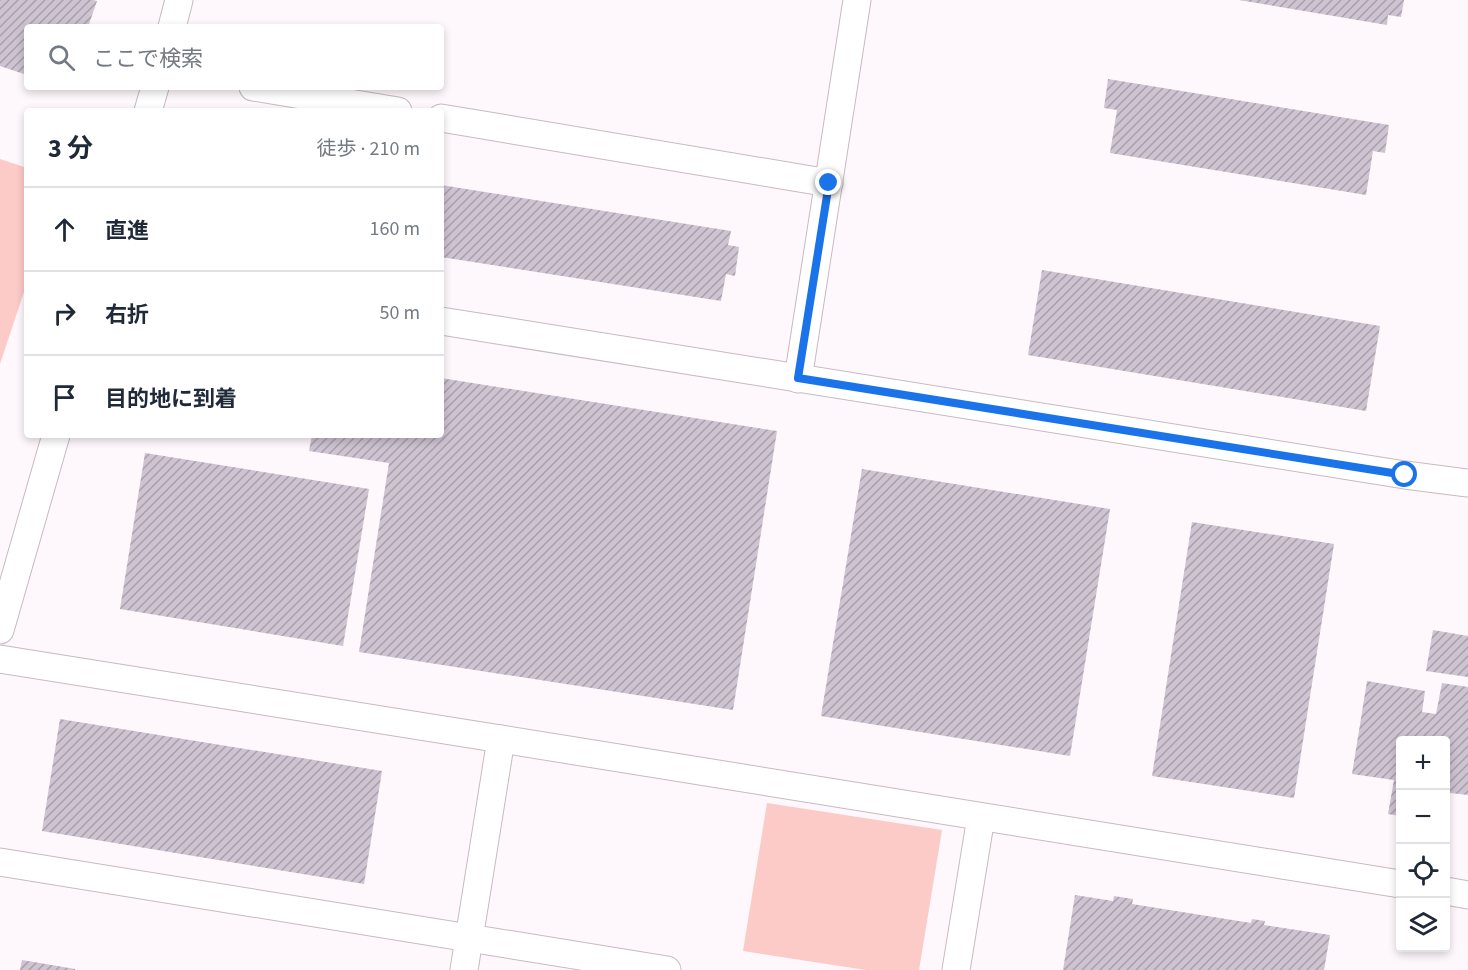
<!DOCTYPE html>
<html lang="ja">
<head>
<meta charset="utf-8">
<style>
  :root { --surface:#fff; --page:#f2f2f3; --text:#1f2937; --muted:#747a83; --line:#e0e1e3 }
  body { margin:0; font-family:"Source Sans 3","Noto Sans JP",sans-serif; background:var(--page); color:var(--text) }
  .controls { position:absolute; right:18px; bottom:18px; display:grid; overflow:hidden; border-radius:6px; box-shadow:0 3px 9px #0003 }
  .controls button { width:54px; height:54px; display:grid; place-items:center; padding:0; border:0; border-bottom:2px solid var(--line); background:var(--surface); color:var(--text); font:30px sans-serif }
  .stop { position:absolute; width:18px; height:18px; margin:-14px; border:4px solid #1a73e8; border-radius:50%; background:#fff }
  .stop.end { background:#1a73e8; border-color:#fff; box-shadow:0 2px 6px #0008 }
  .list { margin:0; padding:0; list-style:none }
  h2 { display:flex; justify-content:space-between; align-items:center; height:78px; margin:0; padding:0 24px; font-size:26px }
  h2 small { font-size:20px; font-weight:400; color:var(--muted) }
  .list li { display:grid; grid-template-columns:39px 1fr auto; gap:18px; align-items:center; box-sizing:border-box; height:84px; padding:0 24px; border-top:2px solid var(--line) }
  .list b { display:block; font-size:22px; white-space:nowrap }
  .list em { font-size:20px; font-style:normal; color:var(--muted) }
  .icon { flex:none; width:33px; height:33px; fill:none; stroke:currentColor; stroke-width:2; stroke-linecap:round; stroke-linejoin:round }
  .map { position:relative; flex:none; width:1468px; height:970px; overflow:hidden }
  .search { position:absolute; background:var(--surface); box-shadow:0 3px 9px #0003; left:24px; top:24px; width:420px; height:66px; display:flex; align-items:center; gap:15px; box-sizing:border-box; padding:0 21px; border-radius:6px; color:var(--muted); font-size:22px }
  .panel { position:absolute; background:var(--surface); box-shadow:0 3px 9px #0003; left:24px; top:108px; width:420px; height:330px; border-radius:6px }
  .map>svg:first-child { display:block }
  .green { fill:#fccac7 }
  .building { fill:url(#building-hatch) }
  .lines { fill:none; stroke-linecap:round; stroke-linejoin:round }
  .minor-casing { stroke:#c8b9c2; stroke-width:29 }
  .minor { stroke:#fff; stroke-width:27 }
  .route { stroke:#1a73e8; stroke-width:8 }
</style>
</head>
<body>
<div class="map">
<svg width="1468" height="970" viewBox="0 0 1468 970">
  <defs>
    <pattern id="building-hatch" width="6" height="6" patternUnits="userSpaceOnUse" patternTransform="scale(1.5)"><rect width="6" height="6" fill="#cec3d1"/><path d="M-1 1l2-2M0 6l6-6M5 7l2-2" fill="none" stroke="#a89fab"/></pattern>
  </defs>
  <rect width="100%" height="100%" fill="#fef7fb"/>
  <g class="green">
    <path d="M0 159 27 168V283L0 364Z"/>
    <path d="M767 803 942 830 919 970H866L743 951Z"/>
  </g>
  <g class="building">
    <path d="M0 0H93L97 1 88 27H27V75L0 66Z"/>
    <path d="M1239 0H1404L1401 17 1388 15 1387 25Z"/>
    <path d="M1108 79 1389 125 1385 153 1373 151 1366 195 1110 153 1117 110 1104 108Z"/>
    <path d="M441 185 731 231 728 245 739 247 735 276 726 274 721 301 441 257Z"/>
    <path d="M1042 270 1380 326 1366 411 1028 355Z"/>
    <path d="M441 378 777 431 733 710 359 652 389 463 309 451 312 435H441Z"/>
    <path d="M145 453 369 489 343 646 120 609Z"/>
    <path d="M862 469 1110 509 1070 756 821 716Z"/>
    <path d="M1192 522 1334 544 1294 798 1152 776Z"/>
    <path d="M1433 630 1468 636V677L1426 671Z"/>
    <path d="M1367 681 1425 691 1422 712 1436 714 1442 683 1468 687V795L1450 793 1446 811V740H1400V816L1388 814 1394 780 1352 774Z"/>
    <path d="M60 719 382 771 364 884 42 831Z"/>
    <path d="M1075 895 1113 901 1114 896 1133 899 1132 904 1251 923 1252 919 1265 921 1264 925 1330 935 1324 970H1063Z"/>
    <path d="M22 960 75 969V970H20Z"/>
  </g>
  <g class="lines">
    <defs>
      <g id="minor">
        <path d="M172 27 179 0"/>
        <path d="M253 87 398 111"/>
        <path d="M148 111 155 87"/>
        <path d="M441 118 829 183"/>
        <path d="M441 321 1405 475 1468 483"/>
        <path d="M798 379 857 0"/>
        <path d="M0 630 56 435"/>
        <path d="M0 659 501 739"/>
        <path d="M0 862 667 970"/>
        <path d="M1446 891 1468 895"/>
        <path d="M464 970 501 739 1400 884"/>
        <path d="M956 970 981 817"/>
      </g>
    </defs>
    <use href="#minor" class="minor-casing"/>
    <use href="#minor" class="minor"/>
  </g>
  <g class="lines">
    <path class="route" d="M829 183 798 378 1405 475"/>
  </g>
</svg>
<div class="controls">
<button>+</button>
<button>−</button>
<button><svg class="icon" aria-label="locate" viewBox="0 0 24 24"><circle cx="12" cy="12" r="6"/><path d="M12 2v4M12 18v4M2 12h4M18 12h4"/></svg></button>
<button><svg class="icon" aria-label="layers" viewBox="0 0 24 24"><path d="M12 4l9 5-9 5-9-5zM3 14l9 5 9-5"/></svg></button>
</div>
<div class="stop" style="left:1405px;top:475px"></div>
<div class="stop end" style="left:829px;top:183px"></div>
<div class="search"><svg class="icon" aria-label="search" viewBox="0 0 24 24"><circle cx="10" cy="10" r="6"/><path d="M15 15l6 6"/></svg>ここで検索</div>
<section class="panel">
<h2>3 分<small>徒歩 · 210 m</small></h2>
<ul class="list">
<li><svg class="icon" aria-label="ahead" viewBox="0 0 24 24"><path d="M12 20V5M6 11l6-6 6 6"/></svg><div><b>直進</b></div><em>160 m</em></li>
<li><svg class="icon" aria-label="right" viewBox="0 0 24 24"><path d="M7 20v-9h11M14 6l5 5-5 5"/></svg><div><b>右折</b></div><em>50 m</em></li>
<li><svg class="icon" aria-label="arrive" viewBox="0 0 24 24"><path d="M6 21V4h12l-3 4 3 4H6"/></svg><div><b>目的地に到着</b></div></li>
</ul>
</section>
</div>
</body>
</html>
